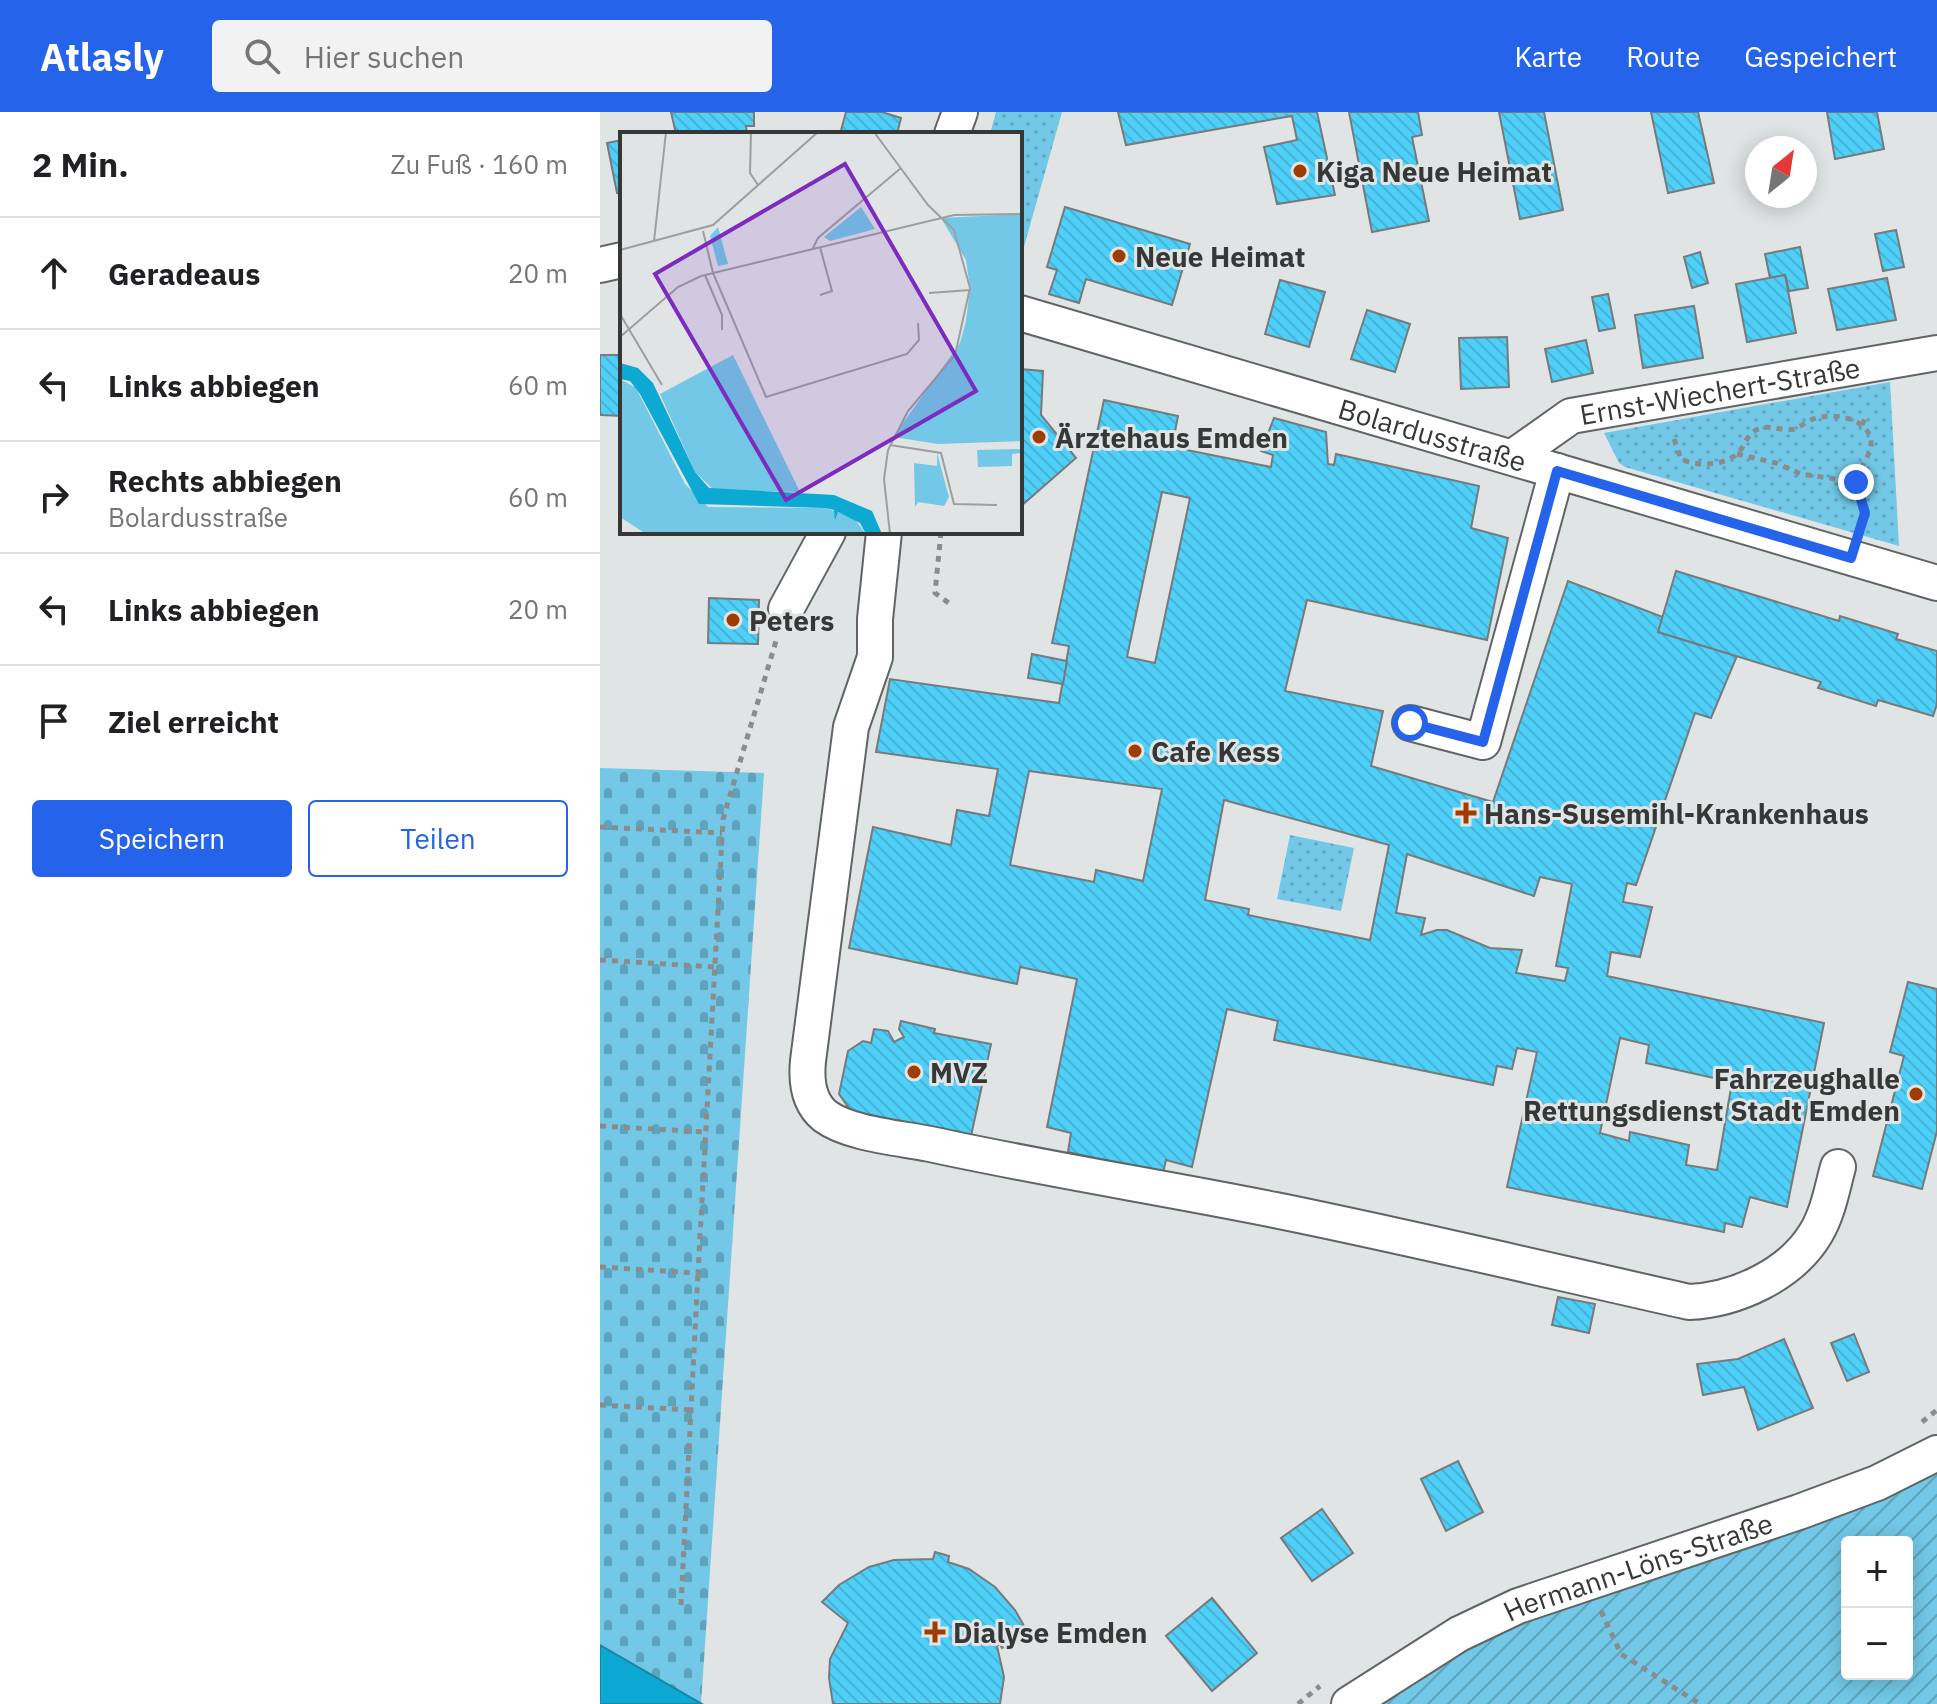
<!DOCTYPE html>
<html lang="de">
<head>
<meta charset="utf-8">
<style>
  :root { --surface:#fff; --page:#f2f2f2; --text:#202124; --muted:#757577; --line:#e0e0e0; --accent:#2563eb }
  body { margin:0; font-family:"IBM Plex Sans",sans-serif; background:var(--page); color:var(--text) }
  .controls { position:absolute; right:24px; bottom:24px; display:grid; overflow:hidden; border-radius:8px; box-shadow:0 4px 20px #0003 }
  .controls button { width:72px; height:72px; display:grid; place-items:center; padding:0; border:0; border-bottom:2px solid var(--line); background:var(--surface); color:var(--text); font:40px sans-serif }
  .compass { position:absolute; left:1145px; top:24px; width:72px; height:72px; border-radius:50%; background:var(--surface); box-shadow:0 4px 20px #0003; rotate:30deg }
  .stop { position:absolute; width:24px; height:24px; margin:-18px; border:6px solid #2563eb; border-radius:50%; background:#fff }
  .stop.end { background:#2563eb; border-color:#fff; box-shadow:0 2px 8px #0008 }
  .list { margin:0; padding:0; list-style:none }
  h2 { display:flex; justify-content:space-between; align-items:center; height:104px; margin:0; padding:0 32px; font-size:34px }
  h2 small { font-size:26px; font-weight:400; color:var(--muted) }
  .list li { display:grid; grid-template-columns:52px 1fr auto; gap:24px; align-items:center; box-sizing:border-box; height:112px; padding:0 32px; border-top:2px solid var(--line) }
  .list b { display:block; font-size:30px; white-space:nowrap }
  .list p { margin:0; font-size:26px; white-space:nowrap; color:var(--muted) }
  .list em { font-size:26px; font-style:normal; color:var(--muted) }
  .actions { display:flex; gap:16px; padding:24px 32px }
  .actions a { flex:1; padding:18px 0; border:2px solid var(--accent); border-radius:8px; text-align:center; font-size:28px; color:var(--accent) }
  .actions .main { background:var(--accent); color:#fff }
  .icon { flex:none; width:44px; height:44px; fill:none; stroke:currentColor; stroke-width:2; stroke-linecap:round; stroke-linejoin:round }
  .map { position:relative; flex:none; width:1337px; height:1592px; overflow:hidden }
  header { display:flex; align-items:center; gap:48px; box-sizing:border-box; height:112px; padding:0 40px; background:var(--accent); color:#fff }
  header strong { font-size:38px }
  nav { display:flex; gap:44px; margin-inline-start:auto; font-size:28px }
  .search { width:560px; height:72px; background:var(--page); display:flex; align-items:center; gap:20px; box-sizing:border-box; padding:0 28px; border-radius:8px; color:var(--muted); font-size:30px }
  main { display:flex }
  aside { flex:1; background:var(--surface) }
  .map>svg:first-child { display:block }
  .cemetery { fill:url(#cemetery-stones) }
  .park { fill:url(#park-dots) }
  .garden { fill:url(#garden-furrows); fill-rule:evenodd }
  .water { fill:#0ca9d2; stroke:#1987a4; stroke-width:2 }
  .building { fill:url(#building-back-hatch); stroke:#777a7b; stroke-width:2; fill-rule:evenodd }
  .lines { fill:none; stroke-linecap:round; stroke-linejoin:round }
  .minor-casing { stroke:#616465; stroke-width:38 }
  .path { stroke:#898c8c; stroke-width:5; stroke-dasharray:6 6; stroke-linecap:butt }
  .minor { stroke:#fff; stroke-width:34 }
  .route { stroke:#2563eb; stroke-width:10 }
  .poi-dot { fill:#9f3c00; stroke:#e0e4e5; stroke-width:3 }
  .labels { text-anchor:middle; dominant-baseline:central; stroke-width:6; stroke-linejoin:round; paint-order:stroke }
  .poi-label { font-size:28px; font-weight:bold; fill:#363838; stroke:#e0e4e5; text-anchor:start }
  .street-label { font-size:28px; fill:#363838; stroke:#e0e4e5 }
  .inset-road { fill:none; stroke:#9c9fa0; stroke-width:2 }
  .view { fill:#7b2cbf; fill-opacity:0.15; stroke:#7b2cbf; stroke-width:4 }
  .inset-edge { fill:none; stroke:#363838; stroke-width:4 }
</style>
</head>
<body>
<header>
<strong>Atlasly</strong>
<div class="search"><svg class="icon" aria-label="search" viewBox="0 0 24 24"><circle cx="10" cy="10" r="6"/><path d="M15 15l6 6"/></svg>Hier suchen</div>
<nav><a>Karte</a><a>Route</a><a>Gespeichert</a></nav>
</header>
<main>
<aside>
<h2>2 Min.<small>Zu Fuß · 160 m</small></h2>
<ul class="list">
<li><svg class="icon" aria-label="ahead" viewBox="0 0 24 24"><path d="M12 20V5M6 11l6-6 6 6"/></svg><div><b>Geradeaus</b></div><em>20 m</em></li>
<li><svg class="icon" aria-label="left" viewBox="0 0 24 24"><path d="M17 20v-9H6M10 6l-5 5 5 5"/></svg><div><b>Links abbiegen</b></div><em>60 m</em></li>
<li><svg class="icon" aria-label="right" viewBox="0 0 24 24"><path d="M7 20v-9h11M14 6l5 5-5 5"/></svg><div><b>Rechts abbiegen</b><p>Bolardusstraße</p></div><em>60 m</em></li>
<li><svg class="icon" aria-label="left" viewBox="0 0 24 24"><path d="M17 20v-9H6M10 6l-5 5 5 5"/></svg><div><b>Links abbiegen</b></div><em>20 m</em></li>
<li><svg class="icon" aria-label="arrive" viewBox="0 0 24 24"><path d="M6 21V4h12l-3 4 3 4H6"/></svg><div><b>Ziel erreicht</b></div></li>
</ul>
<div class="actions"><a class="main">Speichern</a><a>Teilen</a></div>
</aside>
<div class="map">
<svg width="1337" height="1592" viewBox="0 0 1337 1592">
  <defs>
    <pattern id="cemetery-stones" width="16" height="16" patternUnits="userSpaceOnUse" patternTransform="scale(2)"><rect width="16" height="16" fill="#72c8e6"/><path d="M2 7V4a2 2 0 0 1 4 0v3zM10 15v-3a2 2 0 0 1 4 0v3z" fill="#5ea3bb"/></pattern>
    <pattern id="park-dots" width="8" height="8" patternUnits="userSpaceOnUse" patternTransform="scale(2)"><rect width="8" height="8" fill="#72c8e6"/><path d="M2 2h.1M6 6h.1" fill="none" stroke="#5ea3bb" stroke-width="1.8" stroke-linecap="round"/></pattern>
    <pattern id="garden-furrows" width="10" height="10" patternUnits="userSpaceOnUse" patternTransform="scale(2)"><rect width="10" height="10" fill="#72c8e6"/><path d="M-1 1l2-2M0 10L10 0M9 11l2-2" fill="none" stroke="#5ea3bb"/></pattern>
    <pattern id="building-back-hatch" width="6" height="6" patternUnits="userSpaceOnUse" patternTransform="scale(2)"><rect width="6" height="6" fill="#4ed0f9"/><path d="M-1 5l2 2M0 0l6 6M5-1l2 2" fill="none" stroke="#45b3d6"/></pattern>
  </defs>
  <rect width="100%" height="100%" fill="#e0e4e5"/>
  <path class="cemetery" d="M0 656 164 661 101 1592 0 1533Z"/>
  <g class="park">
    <path d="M396 0H462L420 149V22H390Z"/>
    <path d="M1290 270 1299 434 1025 355 1019 351 1004 321Z"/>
    <path d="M690 723 754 736 741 799 677 787Z"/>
  </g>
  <path class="garden" d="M1337 1341V1592H769L821 1544ZM1247 1430H1307V1562H1247Z"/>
  <path class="water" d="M0 1533 102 1592H0Z"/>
  <g class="building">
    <path d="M71 0H154V14H146L147 22H76Z"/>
    <path d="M246 0H282L301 6 297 22H240Z"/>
    <path d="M518 0H717L735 83 677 92 664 35 697 28 692 4 526 33Z"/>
    <path d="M749 0H818L822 23 812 25 829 109 772 120Z"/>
    <path d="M899 0H944L963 98 920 107Z"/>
    <path d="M1051 0H1098L1114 71 1068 81Z"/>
    <path d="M1227 0H1277L1284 37 1235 47Z"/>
    <path d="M22 28V81H17L7 31Z"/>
    <path d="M465 95 590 132 572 193 486 167 479 191 449 182 457 158 447 155Z"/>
    <path d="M1296 118 1304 155 1283 159 1275 122Z"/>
    <path d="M1200 135 1208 176 1189 179 1185 163 1170 166 1165 142Z"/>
    <path d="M1100 140 1108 171 1092 176 1084 145Z"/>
    <path d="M1185 163 1196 221 1147 230 1136 172Z"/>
    <path d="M1287 166 1296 208 1237 218 1228 177Z"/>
    <path d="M680 168 725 180 709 235 665 222Z"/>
    <path d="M1008 182 1015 216 999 219 992 185Z"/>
    <path d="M1094 194 1103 246 1043 256 1035 203Z"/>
    <path d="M767 198 810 212 795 260 751 247Z"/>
    <path d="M907 225 909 275 861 277 859 226Z"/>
    <path d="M986 228 993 261 952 270 945 237Z"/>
    <path d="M0 243H22V304L0 303Z"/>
    <path d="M420 257 443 259 441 303 476 346 420 395Z"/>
    <path d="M504 288 578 304 572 335 671 355 673 343 661 339 674 306 726 320 728 352 734 353 736 342 879 374 871 416 908 426 887 528 707 488 685 579 783 599 771 654 893 690 968 469 1063 505 1058 520 1137 544 1111 606 1095 601 1036 773 1027 771 1023 790 1052 795 1040 845 1011 840 1007 864 1224 911 1187 1095 1150 1085 1142 1115 1125 1111 1124 1120 907 1075 937 940 917 936 912 957 897 954 893 973 674 928 678 909 627 897 592 1055 566 1048 563 1061 468 1040 471 1021 447 1015 477 867 420 855 417 872 249 836 273 715 351 733 357 698 389 704 398 657 276 640 290 567 459 591 469 534 452 531ZM562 380 590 386 555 551 527 545ZM429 659 562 677 543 769 496 758 494 770 410 753ZM624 688 789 733 770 828 648 803 649 797 605 788ZM807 742 934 784 940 765 972 772 956 854 968 856 965 869 916 861 922 838 890 836 847 818H837L821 823 825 806 796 801ZM1020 926 1049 933 1046 951 1132 970 1117 1058 1086 1053 1089 1033 1030 1020 1029 1029 1000 1021Z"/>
    <path d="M1076 459 1239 509 1240 504 1298 522 1296 527 1337 539V592L1333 604 1278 588 1276 594 1218 576 1221 570 1058 520Z"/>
    <path d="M109 486 159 488 158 532 108 531Z"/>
    <path d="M432 542 467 549 463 572 428 566Z"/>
    <path d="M1308 870 1337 877V1019L1322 1077 1273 1064 1304 944 1290 940Z"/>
    <path d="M301 909 335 917 334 921 391 932 371 1024 251 999 239 982 248 939 263 929 271 931 274 917 288 919 294 930 304 925 299 917Z"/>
    <path d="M958 1185 995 1192 989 1221 952 1213Z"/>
    <path d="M1254 1222 1269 1260 1247 1269 1231 1231Z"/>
    <path d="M1184 1227 1213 1296 1158 1318 1144 1275 1103 1283 1097 1252 1138 1247Z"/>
    <path d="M858 1349 883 1400 846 1419 821 1367Z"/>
    <path d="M722 1397 753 1441 712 1469 681 1426Z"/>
    <path d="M335 1440 349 1444 348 1450 369 1457 395 1475 415 1498 423 1512 429 1526 402 1536 400 1532 397 1534 404 1565 400 1592H233L229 1566 230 1547 248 1511 222 1490 239 1473 269 1455 294 1448 333 1447Z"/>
    <path d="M612 1486 657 1541 612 1579 566 1524Z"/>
  </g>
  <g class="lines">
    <defs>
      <g id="minor">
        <path d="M352 22 360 0"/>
        <path d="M0 153 22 148"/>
        <path id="s1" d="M420 201 1337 471"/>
        <path id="s2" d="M913 345 971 304 1337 241"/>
        <path d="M284 420 275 507V545L251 615 208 949C206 969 208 990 225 1004 249 1022 301 1026 330 1032 445 1057 560 1075 675 1098 813 1126 951 1159 1089 1190 1136 1188 1191 1163 1216 1121 1228 1101 1232 1077 1238 1055"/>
        <path d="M186 497 228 420"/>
        <path d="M810 611 883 630 957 359"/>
        <path id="s3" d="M749 1592 859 1522 918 1494 1199 1400 1277 1371 1337 1341"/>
      </g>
    </defs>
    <use href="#minor" class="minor-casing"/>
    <g class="path">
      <path d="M1262 313 1267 302"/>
      <path d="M1074 327 1081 347C1097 355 1126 354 1139 340 1146 331 1147 322 1158 317 1170 312 1183 320 1194 317 1202 314 1208 308 1216 306 1235 301 1269 306 1271 330 1272 345 1257 356 1256 370 1255 387 1269 391 1261 417"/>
      <path d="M1137 342 1176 351 1201 362 1256 370"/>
      <path d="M341 420 335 481 350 492"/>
      <path d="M0 715 122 721"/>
      <path d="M0 848 115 855"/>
      <path d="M0 1014 106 1020"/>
      <path d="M0 1155 98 1161 123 707 176 529"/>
      <path d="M0 1293 91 1298"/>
      <path d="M1322 1310 1337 1298"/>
      <path d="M81 1493 98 1161"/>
      <path d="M1001 1499 1021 1542 1100 1592"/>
      <path d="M698 1592 720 1574"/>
    </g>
    <use href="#minor" class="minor"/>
  </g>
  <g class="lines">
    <path class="route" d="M810 611 883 630 957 359 1251 446 1265 401 1256 370"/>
  </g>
  <g class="poi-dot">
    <circle cx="700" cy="59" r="8"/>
    <circle cx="519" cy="144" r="8"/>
    <circle cx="439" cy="325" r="8"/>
    <circle cx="133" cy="508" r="8"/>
    <circle cx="535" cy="639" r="8"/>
    <path d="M862 689h8v8h8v8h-8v8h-8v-8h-8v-8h8z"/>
    <circle cx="314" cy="960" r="8"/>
    <circle cx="1316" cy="982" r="8"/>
    <path d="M331 1508h8v8h8v8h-8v8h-8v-8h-8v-8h8z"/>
  </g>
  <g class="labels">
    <g class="poi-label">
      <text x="716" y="59">Kiga Neue Heimat</text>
      <text x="535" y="144">Neue Heimat</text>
      <text x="455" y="325">Ärztehaus Emden</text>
      <text x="149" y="508">Peters</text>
      <text x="551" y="639">Cafe Kess</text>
      <text x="884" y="701">Hans-Susemihl-Krankenhaus</text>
      <text x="330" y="960">MVZ</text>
      <text x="1300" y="966" text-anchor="end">Fahrzeughalle<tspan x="1300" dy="32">Rettungsdienst Stadt Emden</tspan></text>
      <text x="353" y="1520">Dialyse Emden</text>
    </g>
    <g class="street-label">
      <text stroke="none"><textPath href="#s2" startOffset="222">Ernst-Wiechert-Straße</textPath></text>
      <text stroke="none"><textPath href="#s1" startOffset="430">Bolardusstraße</textPath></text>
      <text stroke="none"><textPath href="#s3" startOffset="322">Hermann-Löns-Straße</textPath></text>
    </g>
  </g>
  <g transform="translate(20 20)">
    <rect width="402" height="402" fill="#e0e4e5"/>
    <path d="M317 321 329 365 324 374 298 370 295 375 294 331 317 334Z" fill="#72c8e6"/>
    <path d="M113 223 180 360 94 358 75 340 40 262Z" fill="#72c8e6"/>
    <path d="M241 75 255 97 210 109 204 105ZM98 95 108 132 98 134 90 104ZM0 247 16 256 65 352 88 375 205 376 234 386 246 402H26L0 385Z" fill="#72c8e6"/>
    <path d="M402 82V309L318 312 273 305 340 211 346 189 350 156 346 128 321 86Z" fill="#72c8e6"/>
    <path d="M402 317V341L401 321 392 322V334L358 335 357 318Z" fill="#72c8e6"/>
    <path d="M0 231 18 236 33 251 75 340 89 356 214 363 252 379 262 402H246L240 391 218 380 215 388 214 378 205 376 79 372 20 262 10 249 0 247Z" fill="#0ca9d2"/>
    <path class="inset-road" d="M131 0 130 41 138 53M254 0 308 73 334 98 350 156 335 223 288 279 268 318 264 347 270 402M83 99 93 141 146 265 287 222 299 208 298 191M34 109 46 0M193 116 198 106 281 36M0 118 93 93 198 0M85 143 102 183V198M309 161 350 158M200 163 212 159 200 115M0 182 42 253M0 205 58 155 81 144 334 83 402 82M270 313 321 321 334 372 377 373"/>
    <path class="view" d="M225 32 356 259 166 368 35 142Z"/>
    <rect width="402" height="402" class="inset-edge"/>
  </g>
</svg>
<div class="controls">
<button>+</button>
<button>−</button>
</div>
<svg class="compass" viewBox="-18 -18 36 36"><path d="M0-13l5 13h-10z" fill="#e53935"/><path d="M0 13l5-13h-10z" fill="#757577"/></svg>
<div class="stop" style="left:810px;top:611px"></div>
<div class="stop end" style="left:1256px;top:370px"></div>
</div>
</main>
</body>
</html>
